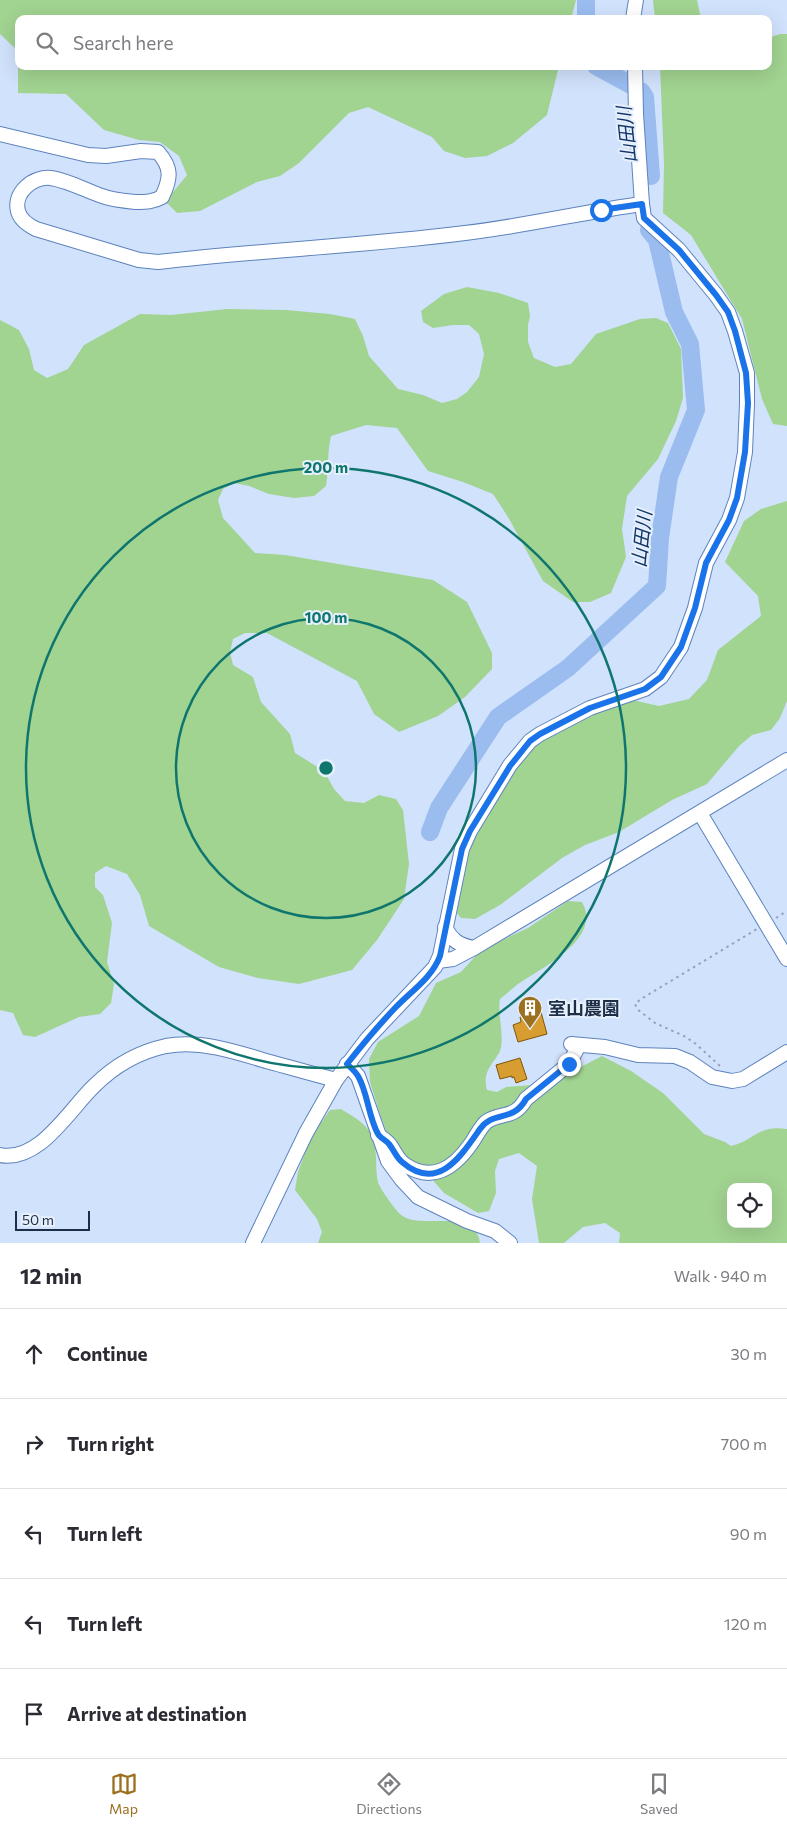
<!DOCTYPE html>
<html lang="en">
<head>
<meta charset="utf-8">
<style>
  :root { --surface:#fff; --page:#f2f2f3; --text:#2b2b33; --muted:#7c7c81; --line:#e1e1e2; --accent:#9b701f }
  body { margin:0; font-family:Commissioner,"Noto Sans JP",sans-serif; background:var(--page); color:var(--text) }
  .controls { position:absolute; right:15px; bottom:15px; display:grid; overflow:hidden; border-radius:10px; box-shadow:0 5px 20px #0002 }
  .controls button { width:45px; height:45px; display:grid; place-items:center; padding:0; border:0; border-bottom:1px solid var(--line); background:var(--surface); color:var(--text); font:25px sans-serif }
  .scale { position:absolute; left:15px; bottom:12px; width:75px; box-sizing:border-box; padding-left:5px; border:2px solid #1e2e46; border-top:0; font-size:14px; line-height:18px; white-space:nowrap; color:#1e2e46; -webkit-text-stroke:4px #e6effc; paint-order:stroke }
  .stop { position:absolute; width:15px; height:15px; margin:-11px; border:4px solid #1a73e8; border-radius:50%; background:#fff }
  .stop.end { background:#1a73e8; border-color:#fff; box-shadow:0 1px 5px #0008 }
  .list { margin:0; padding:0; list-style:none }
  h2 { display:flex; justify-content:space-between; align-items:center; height:65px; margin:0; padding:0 20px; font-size:21px }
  h2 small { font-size:16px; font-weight:400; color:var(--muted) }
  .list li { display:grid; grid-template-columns:32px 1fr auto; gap:15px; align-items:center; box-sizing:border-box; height:90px; padding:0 20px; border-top:1px solid var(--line) }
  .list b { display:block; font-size:19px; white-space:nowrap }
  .list em { font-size:16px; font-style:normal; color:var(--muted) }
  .icon { flex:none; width:28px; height:28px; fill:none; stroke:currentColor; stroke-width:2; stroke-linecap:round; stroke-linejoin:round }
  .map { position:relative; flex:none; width:787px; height:1243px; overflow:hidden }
  .search { position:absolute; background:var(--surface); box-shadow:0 5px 20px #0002; left:15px; right:15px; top:15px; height:55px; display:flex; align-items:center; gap:12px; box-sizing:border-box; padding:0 18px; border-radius:10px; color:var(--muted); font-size:19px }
  .sheet { height:515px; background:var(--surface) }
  nav { display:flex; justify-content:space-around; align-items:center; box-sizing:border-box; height:70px; border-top:1px solid var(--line); background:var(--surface); font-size:14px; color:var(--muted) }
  nav a { display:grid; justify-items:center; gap:2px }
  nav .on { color:var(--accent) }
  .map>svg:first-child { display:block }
  .green { fill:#a1d391; fill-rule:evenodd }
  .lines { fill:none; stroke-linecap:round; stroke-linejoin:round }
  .river { stroke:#9abcef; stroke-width:18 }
  .building { fill:#d79d30; stroke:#7d5706 }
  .minor-casing { stroke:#5d83bd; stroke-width:16 }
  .path { stroke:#93a3bd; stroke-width:2; stroke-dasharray:2.5 4; stroke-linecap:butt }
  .minor { stroke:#fff; stroke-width:14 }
  .route { stroke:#1a73e8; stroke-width:6 }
  .ring { fill:none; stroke:#0f766e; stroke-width:2.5 }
  .labels { text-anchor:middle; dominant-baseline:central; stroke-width:4; stroke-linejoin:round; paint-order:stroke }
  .poi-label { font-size:18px; font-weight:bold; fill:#1e2e46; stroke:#e6effc; text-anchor:start }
  .water-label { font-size:19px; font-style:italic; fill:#12366a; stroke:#e6effc }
  .centre { fill:#0f766e; stroke:#e6effc; stroke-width:2.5 }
  .ring-label { font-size:15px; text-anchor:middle; font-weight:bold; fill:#0f766e; stroke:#e6effc; stroke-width:4; stroke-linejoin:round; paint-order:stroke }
</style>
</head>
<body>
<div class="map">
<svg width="787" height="1243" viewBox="0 0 787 1243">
  <rect width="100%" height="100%" fill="#d1e2fc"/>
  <g class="green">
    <path d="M0 0H576L571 19H19V66H559L547 115 513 143 487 156 465 158 444 151 432 137 368 107 349 113 299 163 280 176 257 182 200 211 177 213 167 203 169 197 187 175 179 156 160 142 139 140 104 130 66 94 18 93V51L0 34Z"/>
    <path d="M653 0H697L701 19H655Z"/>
    <path d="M780 34H787V426L773 424 762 399 742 319 691 235 663 213 664 164 660 66H768V38Z"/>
    <path d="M467 287 499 293 528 303 530 316 528 325V342L534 358 555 367 571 364 596 334 640 319 656 318 668 323 681 349 683 398 676 421 658 459 627 496 622 529 626 557 611 593 590 602H573L543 581 508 517 493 494 463 482 428 471 397 428 366 425 331 436C327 453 329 469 326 486L314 496 294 498 269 494 249 486 234 483 223 489 218 500 223 518 255 553 285 555 433 580 467 602 492 653V669L465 697 438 716 399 732 374 714 357 681 267 633H245L233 639 230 652 233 665 253 677 261 702 290 734 295 753 324 771 334 789 345 801 364 803 379 795 396 799 403 810 409 864 404 899 377 940 352 970 299 984 258 978 219 967 149 926 140 895 127 874 106 866 95 873V887L103 895 112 923 107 962 114 984 111 1003 100 1014 79 1017 35 1037 23 1035 13 1013 0 1010V320L19 330 29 349 34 370 47 378 68 369 84 345 140 314 171 315 227 309 286 310 330 314 355 319 363 336 369 356 398 389 423 395 442 403 457 399 467 392 479 377 484 354 479 334 469 325H453L433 328 423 322 421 311 444 294Z"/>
    <path d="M787 501V701L780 718 771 730 752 735 739 746 707 784 672 800 619 832 585 845 562 858 500 905 475 919 461 918 456 912 466 849 537 734 632 700 659 706 689 699 707 680 718 650 761 616 758 596 725 562 744 521 761 509Z"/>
    <path d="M568 901 582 902C603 939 541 968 518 984 512 989 506 994 500 999 497 1013 505 1038 500 1051 499 1054 497 1055 496 1058 488 1068 483 1077 487 1090L497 1092 506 1087 548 1084 602 1056 631 1071 663 1093 704 1134 725 1142 731 1146C755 1140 757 1125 787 1129V1243H619L620 1233 605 1223 583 1227 564 1243H539L532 1199 537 1166 519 1153 499 1159 495 1171 496 1193 489 1211 478 1213 444 1193 423 1169 410 1163 397 1150 387 1133 380 1114 370 1082 369 1059 378 1042 419 1016 436 983 461 972 481 950 528 928ZM731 1187H768V1224H731Z"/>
    <path d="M341 1109C349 1114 360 1120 366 1127 380 1142 374 1164 378 1182 380 1189 395 1209 400 1214 418 1232 475 1205 480 1243H318L322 1232 317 1219 295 1190 298 1172 311 1137 330 1110Z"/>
  </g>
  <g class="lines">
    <g class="river">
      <path d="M586 19V0"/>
      <path d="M596 66 631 85"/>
      <path d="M641 91 645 97 651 176"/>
      <path d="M430 832 439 808 498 717 568 668 657 586 660 538 669 477 696 410 690 344 674 312 657 240 649 230"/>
    </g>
  </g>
  <g class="building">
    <path d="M541 1012 547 1034 518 1042 513 1025 521 1022 520 1017Z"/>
    <path d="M520 1058 527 1079 516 1083 514 1077 512 1078V1076L500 1079 496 1065Z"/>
  </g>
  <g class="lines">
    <defs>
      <g id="minor">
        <path d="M633 19 636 0"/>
        <path d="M0 134 88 155 106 156 141 151 158 152C172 168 171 178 162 197 153 202 146 202 136 202 125 201 113 200 102 196 85 190 69 181 51 178 34 176 13 192 18 211 20 220 28 225 36 229L139 260 158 262C261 250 363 246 465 233 525 226 583 212 642 204"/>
        <path d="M700 813 787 959"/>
        <path d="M445 927C452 941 459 945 474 948"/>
        <path d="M438 961 453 959 474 948 787 760"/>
        <path d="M571 1044 605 1047 638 1055 675 1056 690 1062 712 1077 732 1081 743 1079 787 1052"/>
        <path d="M347 1064 358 1076 388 1161 402 1180 418 1197 467 1221 495 1231 510 1243"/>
        <path d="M378 1135C382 1138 387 1141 390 1145 395 1152 397 1159 404 1164 431 1183 453 1169 470 1145 476 1137 479 1129 486 1122 500 1111 513 1121 526 1099L569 1064 579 1045"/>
        <path d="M0 1155C39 1163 69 1110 94 1086 113 1067 138 1052 166 1046 200 1040 234 1051 266 1061 289 1067 312 1074 336 1080"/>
        <path d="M253 1243 306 1133 336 1080 367 1039 435 967 440 956 462 849 470 831 510 765 530 741 540 734 590 708 645 689 661 677 681 647 695 608 706 563 729 520 737 498 745 452 747 403V373L735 331 728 312 716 295 679 250 644 218 642 204 636 114 635 66"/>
      </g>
    </defs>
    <use href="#minor" class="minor-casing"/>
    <g class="path">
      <path d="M776 918 787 911"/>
      <path d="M720 1066 696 1044 684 1036 655 1023 637 1009 635 1004 641 999 757 929"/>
    </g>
    <use href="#minor" class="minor"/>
  </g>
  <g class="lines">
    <path class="route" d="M569 1064 526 1099C513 1123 493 1110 480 1129 461 1156 438 1193 402 1162 396 1157 394 1150 389 1144 386 1140 380 1138 378 1134 368 1116 368 1093 358 1076 355 1071 351 1068 347 1064 362 1045 378 1026 395 1008 410 992 432 978 440 956L462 849 470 831 510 766 530 741 540 734 590 708 645 689 661 677 681 647 695 608 706 563 729 520 737 498 745 452 748 403 746 373 735 331 728 312 716 295 679 250 644 218 642 204 601 210"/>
  </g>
  <g class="ring">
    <circle cx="326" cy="768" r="150"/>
    <circle cx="326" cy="768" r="300"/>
  </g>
  <defs>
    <symbol id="building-pin" viewBox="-11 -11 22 30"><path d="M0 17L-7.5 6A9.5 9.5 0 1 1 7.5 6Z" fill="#9b701f" stroke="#e6effc"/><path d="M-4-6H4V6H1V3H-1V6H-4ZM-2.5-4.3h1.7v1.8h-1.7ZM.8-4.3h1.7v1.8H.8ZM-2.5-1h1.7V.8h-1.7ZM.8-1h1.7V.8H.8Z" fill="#fff"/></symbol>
  </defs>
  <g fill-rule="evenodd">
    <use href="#building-pin" x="516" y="994" width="28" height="38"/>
  </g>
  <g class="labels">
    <g class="poi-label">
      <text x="548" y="1008">室山農園</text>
    </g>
    <g class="water-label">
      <text transform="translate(626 135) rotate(-96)">山田川</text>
      <text transform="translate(641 539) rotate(-84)">山田川</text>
    </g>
  </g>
  <circle cx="326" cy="768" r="8" class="centre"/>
  <g class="ring-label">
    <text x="326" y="473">200 m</text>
    <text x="326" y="623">100 m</text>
  </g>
</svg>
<div class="controls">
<button><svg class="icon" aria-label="locate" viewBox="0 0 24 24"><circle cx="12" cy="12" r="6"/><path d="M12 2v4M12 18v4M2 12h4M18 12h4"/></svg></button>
</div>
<div class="scale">50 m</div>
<div class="stop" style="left:601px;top:210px"></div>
<div class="stop end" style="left:569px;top:1064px"></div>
<div class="search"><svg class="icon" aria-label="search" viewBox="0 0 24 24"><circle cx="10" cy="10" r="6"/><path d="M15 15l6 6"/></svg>Search here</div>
</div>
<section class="sheet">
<h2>12 min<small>Walk · 940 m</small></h2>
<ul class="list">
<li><svg class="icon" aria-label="ahead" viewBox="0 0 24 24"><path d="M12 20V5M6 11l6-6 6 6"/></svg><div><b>Continue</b></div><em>30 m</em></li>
<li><svg class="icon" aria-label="right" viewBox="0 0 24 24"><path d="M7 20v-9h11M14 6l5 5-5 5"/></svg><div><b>Turn right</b></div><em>700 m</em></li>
<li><svg class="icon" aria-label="left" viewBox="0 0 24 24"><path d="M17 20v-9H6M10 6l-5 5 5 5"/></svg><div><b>Turn left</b></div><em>90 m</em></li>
<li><svg class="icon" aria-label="left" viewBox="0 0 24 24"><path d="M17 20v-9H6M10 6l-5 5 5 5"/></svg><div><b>Turn left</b></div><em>120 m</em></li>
<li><svg class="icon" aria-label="arrive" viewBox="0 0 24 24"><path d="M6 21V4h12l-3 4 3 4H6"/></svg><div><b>Arrive at destination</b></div></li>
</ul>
</section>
<nav>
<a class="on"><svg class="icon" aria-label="map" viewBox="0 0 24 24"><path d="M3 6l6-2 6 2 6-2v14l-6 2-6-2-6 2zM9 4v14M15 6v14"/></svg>Map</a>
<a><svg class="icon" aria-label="directions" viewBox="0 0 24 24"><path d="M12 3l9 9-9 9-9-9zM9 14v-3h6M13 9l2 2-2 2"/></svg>Directions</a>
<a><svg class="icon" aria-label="saved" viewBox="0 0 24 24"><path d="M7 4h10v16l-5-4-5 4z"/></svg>Saved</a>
</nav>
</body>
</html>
